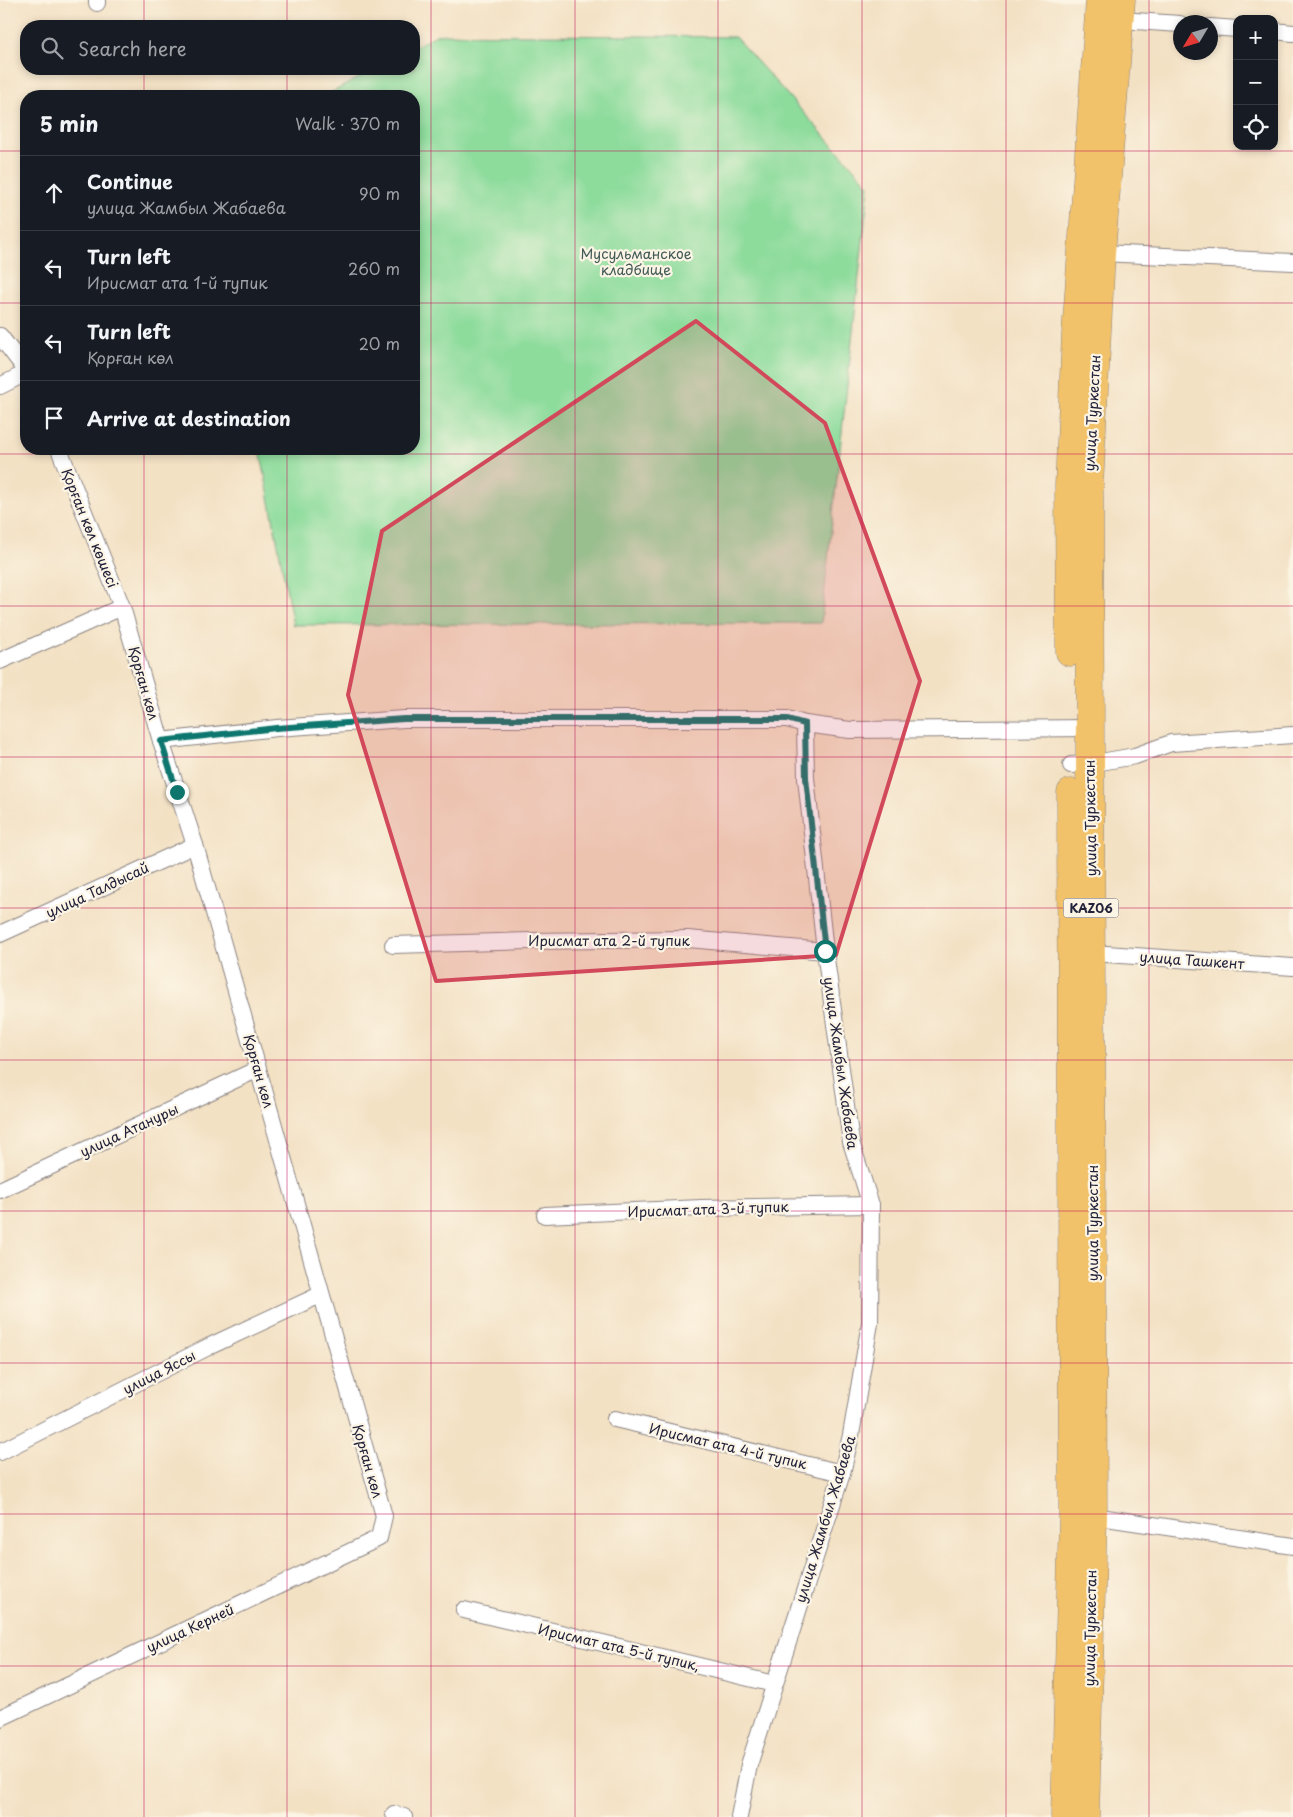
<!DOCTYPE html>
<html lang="en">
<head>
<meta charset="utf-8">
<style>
  :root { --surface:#171b24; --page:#20242c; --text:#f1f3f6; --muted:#9ea1a6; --line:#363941 }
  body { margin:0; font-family:"Playpen Sans",sans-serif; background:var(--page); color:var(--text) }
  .controls { position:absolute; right:15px; top:15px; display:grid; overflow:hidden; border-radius:10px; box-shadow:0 2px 8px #0003 }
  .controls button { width:45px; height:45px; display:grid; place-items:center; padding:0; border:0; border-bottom:1px solid var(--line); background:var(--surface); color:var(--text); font:25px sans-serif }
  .compass { position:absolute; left:1173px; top:15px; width:45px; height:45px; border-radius:50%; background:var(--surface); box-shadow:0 2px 8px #0003; rotate:232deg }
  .stop { position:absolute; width:15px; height:15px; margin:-11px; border:4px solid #0f766e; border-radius:50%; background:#fff }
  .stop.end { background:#0f766e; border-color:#fff; box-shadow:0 1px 5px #0008 }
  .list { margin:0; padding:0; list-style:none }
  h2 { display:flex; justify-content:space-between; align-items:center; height:65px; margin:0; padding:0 20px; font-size:21px }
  h2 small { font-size:16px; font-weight:400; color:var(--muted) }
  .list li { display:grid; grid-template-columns:32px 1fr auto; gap:15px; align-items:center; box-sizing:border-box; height:75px; padding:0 20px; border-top:1px solid var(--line) }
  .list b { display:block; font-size:19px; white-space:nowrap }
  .list p { margin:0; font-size:16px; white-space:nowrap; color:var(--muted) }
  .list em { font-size:16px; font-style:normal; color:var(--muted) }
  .icon { flex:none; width:28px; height:28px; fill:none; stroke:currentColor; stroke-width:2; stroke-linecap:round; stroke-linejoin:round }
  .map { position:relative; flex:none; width:1293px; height:1817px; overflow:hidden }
  .search { position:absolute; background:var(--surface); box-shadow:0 2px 8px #0003; left:20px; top:20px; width:400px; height:55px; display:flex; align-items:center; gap:12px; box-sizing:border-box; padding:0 18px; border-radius:20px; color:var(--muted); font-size:19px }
  .panel { position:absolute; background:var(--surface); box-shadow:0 2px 8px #0003; left:20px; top:90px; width:400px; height:365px; border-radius:20px }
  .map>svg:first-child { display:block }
  .green { fill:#8ddc9c; stroke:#587f6c }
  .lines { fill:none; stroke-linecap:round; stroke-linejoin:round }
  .street-casing { stroke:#8a8280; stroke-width:18 }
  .highway-casing { stroke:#8a8280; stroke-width:29 }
  .street { stroke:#fff; stroke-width:16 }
  .highway { stroke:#f2c26a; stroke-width:28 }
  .route { stroke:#0f766e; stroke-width:6 }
  .marked { fill:#d1495b; fill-opacity:0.2; stroke:#d1495b; stroke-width:4; stroke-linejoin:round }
  .grid { fill:none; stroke:#c2185b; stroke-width:1; stroke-opacity:0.55 }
  .labels { text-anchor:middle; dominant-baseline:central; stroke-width:4.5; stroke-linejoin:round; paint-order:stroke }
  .shield { fill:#fcf5e5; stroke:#63616e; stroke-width:1 }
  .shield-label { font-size:12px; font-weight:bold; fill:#22223b }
  .park-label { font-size:14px; fill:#425a58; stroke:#fcf5e5 }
  .street-label { font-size:14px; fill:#22223b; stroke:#fcf5e5 }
</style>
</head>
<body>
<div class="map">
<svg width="1293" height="1817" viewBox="0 0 1293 1817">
  <rect width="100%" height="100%" fill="#fcf5e5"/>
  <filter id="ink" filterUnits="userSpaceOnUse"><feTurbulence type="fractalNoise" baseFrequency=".02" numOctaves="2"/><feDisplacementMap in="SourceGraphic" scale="10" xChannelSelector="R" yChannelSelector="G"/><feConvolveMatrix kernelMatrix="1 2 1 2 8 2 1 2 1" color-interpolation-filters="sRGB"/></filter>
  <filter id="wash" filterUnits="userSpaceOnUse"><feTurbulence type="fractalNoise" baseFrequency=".0096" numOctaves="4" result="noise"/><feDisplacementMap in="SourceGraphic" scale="20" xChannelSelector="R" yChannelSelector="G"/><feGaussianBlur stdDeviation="1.12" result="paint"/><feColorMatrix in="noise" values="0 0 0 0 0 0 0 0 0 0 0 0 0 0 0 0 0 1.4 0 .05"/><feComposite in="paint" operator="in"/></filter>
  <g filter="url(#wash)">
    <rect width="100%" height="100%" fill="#f3e1c4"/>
    <path class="green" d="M438 34 735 37 869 185 821 623 293 625 260 449H414V96H325L375 69H414V47Z"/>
  </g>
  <g filter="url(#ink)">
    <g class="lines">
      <defs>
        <g id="street">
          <path d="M97 3V0"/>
          <path d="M1120 20 1180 24"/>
          <path d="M1210 27 1237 29"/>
          <path d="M1274 31 1293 33"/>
          <path d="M1101 253 1293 262"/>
          <path d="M0 336 26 370"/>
          <path d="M0 386 26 373"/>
          <path d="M0 661 122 607"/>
          <path d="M161 741 277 728 404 719H787L805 724"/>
          <path d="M1071 765 1089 764 1135 756 1171 743 1293 735"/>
          <path d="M0 934 195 845"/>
          <path d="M393 945 530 941 688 939 825 951"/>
          <path d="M1092 953 1293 967"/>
          <path d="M0 1190 258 1069"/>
          <path d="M545 1215 701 1208 871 1205"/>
          <path d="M615 1419 842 1473"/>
          <path d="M0 1452 208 1347 320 1295"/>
          <path d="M1093 1516 1293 1546"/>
          <path d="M464 1610 774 1684"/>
          <path d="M0 1718 379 1538 384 1516 195 845 161 741 122 607 59 449"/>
          <path d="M394 1814 404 1817"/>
          <path d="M739 1817 749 1765 842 1473 851 1435 870 1323 871 1205 851 1142 825 951 806 778 805 724 850 730 1089 728"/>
        </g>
        <g id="highway">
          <path d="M1070 652 1069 486 1076 334 1100 0"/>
          <path d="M1065 1817 1073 1516 1071 793"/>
          <path d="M1085 1817 1093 1516 1089 486 1101 253 1121 0"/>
        </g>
      </defs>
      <use href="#street" class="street-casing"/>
      <use href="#highway" class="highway-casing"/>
      <use href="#street" class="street"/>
      <use href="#highway" class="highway"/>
    </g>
  </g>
  <g class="lines" filter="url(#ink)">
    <path class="route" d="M177 792 161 741 276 728 404 719H787L805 724 806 778 825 951"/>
  </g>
  <path class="marked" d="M696 321 825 423 920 681 836 955 436 981 348 695 382 531Z"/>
  <path class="grid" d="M144 0V26M287 0V26M431 0V1817M575 0V1817M718 0V1817M862 0V1817M1006 0V1817M1149 0V1817M144 69V96M287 69V96M0 151H26M414 151H1293M0 303H26M414 303H1293M144 449V1817M287 449V1817M0 454H1293M0 606H1293M0 757H1293M0 908H1293M0 1060H1293M0 1211H1293M0 1363H1293M0 1514H1293M0 1666H1293"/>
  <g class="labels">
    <rect class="shield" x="1063.5" y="898.5" width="55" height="19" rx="4"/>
    <g class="shield-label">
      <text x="1091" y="908">KАZ06</text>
    </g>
    <g class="park-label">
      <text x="636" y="253">Мусульманское<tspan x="636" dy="16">кладбище</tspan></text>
    </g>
    <g class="street-label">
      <text transform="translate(1092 413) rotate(-87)">улица Туркестан</text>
      <text transform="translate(90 528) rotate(68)">Қорған көл көшесі</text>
      <text transform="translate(144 683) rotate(74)">Қорған көл</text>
      <text transform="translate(1090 818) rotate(-91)">улица Туркестан</text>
      <text transform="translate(97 890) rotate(-25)">улица Талдысай</text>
      <text x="609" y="940">Ирисмат ата 2-й тупик</text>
      <text transform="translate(1192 960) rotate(4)">улица Ташкент</text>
      <text transform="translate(841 1063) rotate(82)">улица Жамбыл Жабаева</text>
      <text transform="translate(259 1071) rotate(74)">Қорған көл</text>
      <text transform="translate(129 1130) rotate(-25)">улица Атануры</text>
      <text transform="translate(708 1209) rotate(-2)">Ирисмат ата 3-й тупик</text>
      <text transform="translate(1092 1223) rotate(-90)">улица Туркестан</text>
      <text transform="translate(159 1372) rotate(-27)">улица Яссы</text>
      <text transform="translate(728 1446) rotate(13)">Ирисмат ата 4-й тупик</text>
      <text transform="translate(368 1461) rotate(74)">Қорған көл</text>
      <text transform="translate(825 1519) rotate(-73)">улица Жамбыл Жабаева</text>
      <text transform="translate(190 1628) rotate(-25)">улица Керней</text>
      <text transform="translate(1090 1628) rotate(-89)">улица Туркестан</text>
      <text transform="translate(619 1647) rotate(13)">Ирисмат ата 5-й тупик,</text>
    </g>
  </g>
</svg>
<div class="controls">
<button>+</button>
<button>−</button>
<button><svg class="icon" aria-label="locate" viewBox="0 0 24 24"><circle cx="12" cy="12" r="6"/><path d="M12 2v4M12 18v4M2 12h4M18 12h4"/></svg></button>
</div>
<svg class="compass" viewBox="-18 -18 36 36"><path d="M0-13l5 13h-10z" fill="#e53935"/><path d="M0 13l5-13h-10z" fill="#9ea1a6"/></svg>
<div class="stop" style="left:825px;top:951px"></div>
<div class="stop end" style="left:177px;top:792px"></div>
<div class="search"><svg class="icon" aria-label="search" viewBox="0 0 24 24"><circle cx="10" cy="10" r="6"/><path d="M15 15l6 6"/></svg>Search here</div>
<section class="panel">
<h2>5 min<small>Walk · 370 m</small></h2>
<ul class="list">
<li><svg class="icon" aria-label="ahead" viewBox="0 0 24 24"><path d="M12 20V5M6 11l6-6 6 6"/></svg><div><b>Continue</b><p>улица Жамбыл Жабаева</p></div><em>90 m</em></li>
<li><svg class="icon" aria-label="left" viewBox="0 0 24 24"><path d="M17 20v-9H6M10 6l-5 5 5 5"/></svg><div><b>Turn left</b><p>Ирисмат ата 1-й тупик</p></div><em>260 m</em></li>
<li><svg class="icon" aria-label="left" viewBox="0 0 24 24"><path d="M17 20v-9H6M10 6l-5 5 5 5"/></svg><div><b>Turn left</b><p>Қорған көл</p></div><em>20 m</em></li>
<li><svg class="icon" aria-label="arrive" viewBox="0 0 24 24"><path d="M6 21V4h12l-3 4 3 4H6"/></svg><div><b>Arrive at destination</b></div></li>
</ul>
</section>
</div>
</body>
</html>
